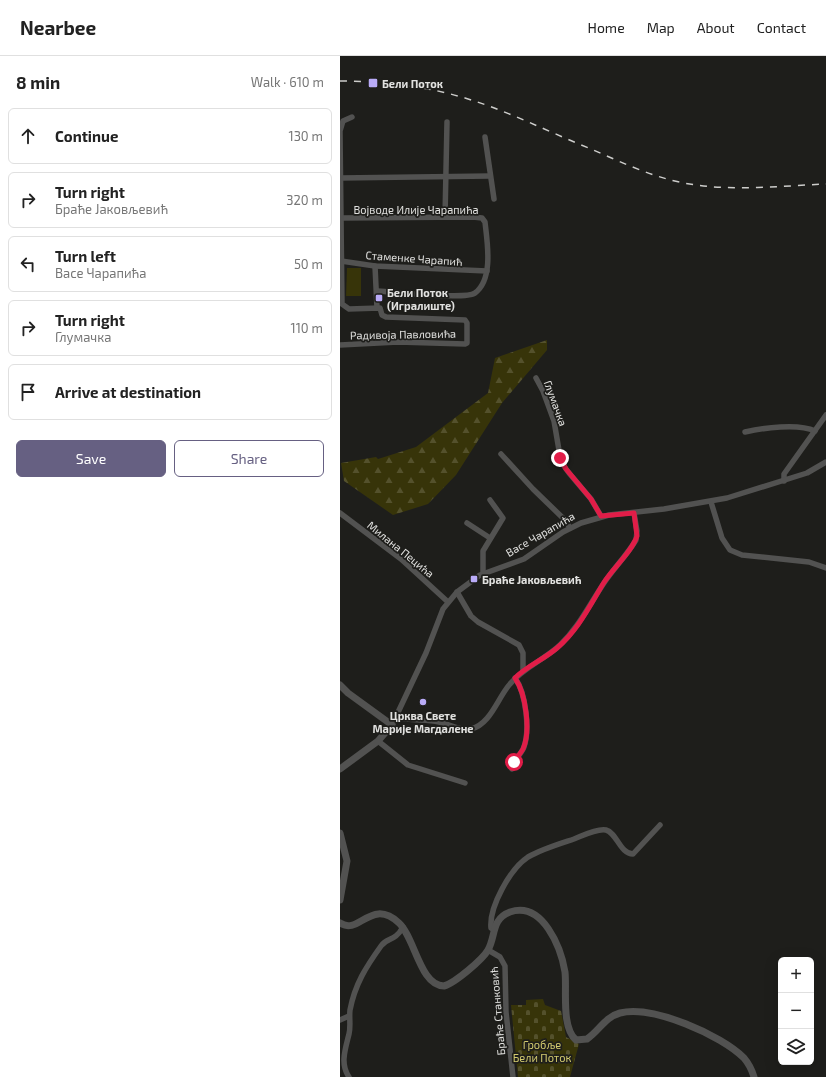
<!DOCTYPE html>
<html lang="en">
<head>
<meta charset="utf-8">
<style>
  :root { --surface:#fff; --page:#f6f6f6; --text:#222; --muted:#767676; --line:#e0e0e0; --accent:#666082 }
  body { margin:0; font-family:"Exo 2",sans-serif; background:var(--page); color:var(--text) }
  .controls { position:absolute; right:12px; bottom:12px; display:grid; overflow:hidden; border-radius:6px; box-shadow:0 4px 16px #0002 }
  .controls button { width:36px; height:36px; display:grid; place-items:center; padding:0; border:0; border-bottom:1px solid var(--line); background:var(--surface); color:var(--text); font:20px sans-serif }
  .stop { position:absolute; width:12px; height:12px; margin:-9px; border:3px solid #e11d48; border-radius:50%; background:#fff }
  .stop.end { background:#e11d48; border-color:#fff; box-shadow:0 1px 4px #0008 }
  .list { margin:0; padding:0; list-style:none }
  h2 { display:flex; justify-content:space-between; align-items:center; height:52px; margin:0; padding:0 16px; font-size:17px }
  h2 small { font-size:13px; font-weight:400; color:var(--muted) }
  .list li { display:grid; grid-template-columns:26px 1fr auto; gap:12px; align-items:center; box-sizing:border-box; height:56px; margin:0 8px 8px; padding:0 8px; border:1px solid var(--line); border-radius:6px }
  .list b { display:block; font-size:15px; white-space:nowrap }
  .list p { margin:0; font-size:13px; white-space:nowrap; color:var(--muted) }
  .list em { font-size:13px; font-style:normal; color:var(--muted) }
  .actions { display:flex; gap:8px; padding:12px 16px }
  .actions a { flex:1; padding:9px 0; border:1px solid var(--accent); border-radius:6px; text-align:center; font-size:14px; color:var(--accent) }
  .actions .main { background:var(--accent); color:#fff }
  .icon { flex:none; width:22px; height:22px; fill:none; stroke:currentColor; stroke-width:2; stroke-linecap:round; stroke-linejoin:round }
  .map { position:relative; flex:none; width:486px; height:1021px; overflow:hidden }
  header { display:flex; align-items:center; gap:24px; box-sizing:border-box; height:56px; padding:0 20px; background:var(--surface); border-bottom:1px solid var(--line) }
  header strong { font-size:19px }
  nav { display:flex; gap:22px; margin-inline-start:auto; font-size:14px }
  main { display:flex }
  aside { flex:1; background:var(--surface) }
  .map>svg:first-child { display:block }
  .forest { fill:url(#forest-firs) }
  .cemetery { fill:url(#cemetery-stones) }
  .garden { fill:#373409 }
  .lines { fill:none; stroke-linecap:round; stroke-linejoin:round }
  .minor { stroke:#525251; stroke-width:5.5 }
  .tertiary { stroke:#525251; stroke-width:7 }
  .rail { stroke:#cdcdcb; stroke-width:1.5; stroke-dasharray:7 7; stroke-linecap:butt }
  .route { stroke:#e11d48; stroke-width:5 }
  .poi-dot { fill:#b9abf7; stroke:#1e1e1b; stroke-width:1.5 }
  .labels { text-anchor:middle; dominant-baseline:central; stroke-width:3.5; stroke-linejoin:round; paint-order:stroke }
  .poi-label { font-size:11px; font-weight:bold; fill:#e1e1df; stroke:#1e1e1b; text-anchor:start }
  .street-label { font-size:11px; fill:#e1e1df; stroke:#1e1e1b }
  .park-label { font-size:11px; fill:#d3cb6e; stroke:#1e1e1b }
</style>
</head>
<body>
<header>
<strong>Nearbee</strong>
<nav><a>Home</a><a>Map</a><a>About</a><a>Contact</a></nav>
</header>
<main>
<aside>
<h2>8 min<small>Walk · 610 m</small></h2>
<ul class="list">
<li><svg class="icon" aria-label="ahead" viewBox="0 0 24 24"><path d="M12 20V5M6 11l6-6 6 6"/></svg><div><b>Continue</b></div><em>130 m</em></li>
<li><svg class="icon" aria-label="right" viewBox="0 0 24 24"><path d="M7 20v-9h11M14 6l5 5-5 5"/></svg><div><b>Turn right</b><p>Браће Јаковљевић</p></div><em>320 m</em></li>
<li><svg class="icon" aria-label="left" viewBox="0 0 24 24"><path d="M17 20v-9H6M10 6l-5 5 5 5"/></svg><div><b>Turn left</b><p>Васе Чарапића</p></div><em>50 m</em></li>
<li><svg class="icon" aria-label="right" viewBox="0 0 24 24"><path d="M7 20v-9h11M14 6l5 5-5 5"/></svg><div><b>Turn right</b><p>Глумачка</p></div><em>110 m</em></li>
<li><svg class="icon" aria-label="arrive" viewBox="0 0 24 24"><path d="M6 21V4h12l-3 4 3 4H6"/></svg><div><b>Arrive at destination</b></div></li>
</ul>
<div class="actions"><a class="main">Save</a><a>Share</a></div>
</aside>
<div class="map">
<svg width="486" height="1021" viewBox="0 0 486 1021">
  <defs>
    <pattern id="forest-firs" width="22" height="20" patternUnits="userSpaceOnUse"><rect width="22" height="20" fill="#373409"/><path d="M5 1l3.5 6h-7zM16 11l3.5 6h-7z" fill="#54512c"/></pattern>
    <pattern id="cemetery-stones" width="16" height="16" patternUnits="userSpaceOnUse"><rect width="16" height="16" fill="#373409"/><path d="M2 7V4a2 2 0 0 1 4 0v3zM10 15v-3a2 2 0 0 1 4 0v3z" fill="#54512c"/></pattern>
  </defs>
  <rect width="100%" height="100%" fill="#1e1e1b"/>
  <path class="forest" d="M207 284V294L162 347 116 419 88 448 53 459 4 425 1 407 36 401 38 403 76 391 148 337 155 302Z"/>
  <path class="cemetery" d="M203 943 205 949 221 955 226 981 239 988 230 1021H178L171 949H186V944Z"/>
  <path class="garden" d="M7 212H21V240H6Z"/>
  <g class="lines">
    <g class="minor">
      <path d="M145 81 154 143"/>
      <path d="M0 122 150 120"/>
      <path d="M105 161 107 66"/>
      <path d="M0 162 133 161 142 162 145 166C147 185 154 223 135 237 126 244 52 236 37 235"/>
      <path d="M1 205 35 210 147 215"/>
      <path d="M35 210 37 252"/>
      <path d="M0 289 58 286 125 288 127 287V267L125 264 46 261 42 259 40 252 9 253 2 248 0 75 3 65 12 61"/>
      <path d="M196 322 203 335 214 365 221 406 229 417 251 443 261 460"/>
      <path d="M405 376C423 372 458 367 475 375"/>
      <path d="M161 398 193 433 226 465 230 472"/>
      <path d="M444 425V418L486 359"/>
      <path d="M371 446 382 482 390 494 402 499 469 506 486 512"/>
      <path d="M0 457 61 503 108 546"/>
      <path d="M127 467 150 482"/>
      <path d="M143 518V495L163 462 150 444"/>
      <path d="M117 536 131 560 138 566 179 589 183 597V615"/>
      <path d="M57 661C70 665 85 663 99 666 109 668 121 675 131 673 151 668 158 641 170 628 184 611 204 604 220 589 239 571 249 549 264 527 274 512 287 499 296 484L297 475 294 457"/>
      <path d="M52 669 86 597 103 553 117 536 140 519 184 503 223 476 241 467 269 459 324 453 387 442 467 417 486 406"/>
      <path d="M38 685 68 709 125 727"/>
      <path d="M172 713C173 704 181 699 184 691 190 674 186 637 175 622"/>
      <path d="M154 874 151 872C149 851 170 813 188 801 202 793 219 788 234 783 242 780 257 772 266 774 277 777 280 798 293 798L320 769"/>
      <path d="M148 894 160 901 165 910 166 956 173 1021"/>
      <path d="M0 964 9 960"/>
      <path d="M9 1021C0 1008 5 994 9 978 11 970 9 962 10 954 15 928 26 911 41 890 48 880 54 887 63 871"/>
    </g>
    <g class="tertiary">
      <path d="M0 629 8 637 52 669 38 685 0 713"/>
      <path d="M0 777 7 805 0 844"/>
      <path d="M0 867C19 880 31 841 59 867 75 882 80 930 104 930 115 927 143 903 148 894 156 880 151 863 170 856 203 845 221 892 225 916 227 934 221 971 236 984L247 983C259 975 265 961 280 957 313 949 381 979 404 1002 409 1008 412 1014 414 1021"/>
    </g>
    <path class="rail" d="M0 25C42 25 85 30 125 42 168 55 209 76 251 93 281 106 312 121 344 127 390 136 440 130 486 128"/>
  </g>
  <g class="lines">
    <path class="route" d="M174 706C177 701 181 697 183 693 191 675 186 638 175 622 187 610 203 604 217 592 238 574 249 551 263 528 272 513 292 496 297 480L294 457 261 460 251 443 226 413 220 402"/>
  </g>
  <g class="poi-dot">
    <rect x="28" y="22" width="10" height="10" rx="2"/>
    <rect x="35" y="238" width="8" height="8" rx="2"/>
    <rect x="130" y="519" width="8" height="8" rx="2"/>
    <circle cx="83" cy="646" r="4"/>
  </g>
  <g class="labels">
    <g class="poi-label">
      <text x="42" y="27">Бели Поток</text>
      <text x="47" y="236">Бели Поток<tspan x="47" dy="13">(Игралиште)</tspan></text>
      <text x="142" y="523">Браће Јаковљевић</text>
      <text x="83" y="659" text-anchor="middle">Црква Свете<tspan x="83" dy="13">Марије Магдалене</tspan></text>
    </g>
    <g class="street-label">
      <text x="76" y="153">Војводе Илије Чарапића</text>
      <text transform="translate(74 202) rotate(4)">Стаменке Чарапић</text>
      <text transform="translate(63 278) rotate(-1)">Радивоја Павловића</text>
      <text transform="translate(216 347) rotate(70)">Глумачка</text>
      <text transform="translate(200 478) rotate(-30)">Васе Чарапића</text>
      <text transform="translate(61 493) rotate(39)">Милана Пецића</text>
      <text transform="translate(157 955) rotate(-95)">Браће Станковић</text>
    </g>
    <g class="park-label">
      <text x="202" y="988">Гробље<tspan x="202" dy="13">Бели Поток</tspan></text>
    </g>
  </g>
</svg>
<div class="controls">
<button>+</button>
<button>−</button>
<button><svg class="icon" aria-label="layers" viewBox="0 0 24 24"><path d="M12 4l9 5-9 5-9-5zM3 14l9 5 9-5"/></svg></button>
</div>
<div class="stop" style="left:174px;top:706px"></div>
<div class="stop end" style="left:220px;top:402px"></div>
</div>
</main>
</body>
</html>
